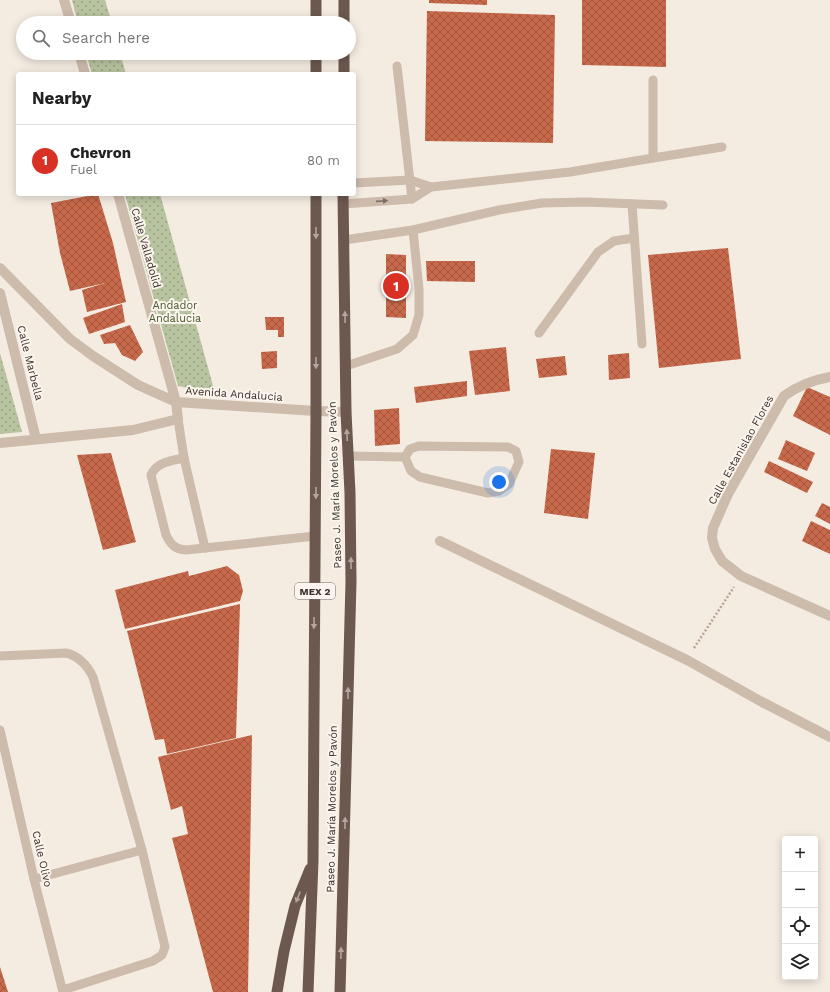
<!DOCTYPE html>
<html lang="en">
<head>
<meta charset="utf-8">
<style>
  :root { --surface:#fff; --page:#f6f6f6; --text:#222; --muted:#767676; --line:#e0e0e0; --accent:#d93025 }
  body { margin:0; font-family:"Work Sans",sans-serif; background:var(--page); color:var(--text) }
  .controls { position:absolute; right:12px; bottom:12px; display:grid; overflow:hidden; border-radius:4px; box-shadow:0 2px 10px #0003 }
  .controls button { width:36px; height:36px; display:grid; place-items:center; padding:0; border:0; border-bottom:1px solid var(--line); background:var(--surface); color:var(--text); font:20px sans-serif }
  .you { position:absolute; left:499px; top:482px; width:14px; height:14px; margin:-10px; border:3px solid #fff; border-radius:50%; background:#1a73e8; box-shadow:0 0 0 6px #1a73e833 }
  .badge { display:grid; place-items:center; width:26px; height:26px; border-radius:50%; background:var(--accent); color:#fff; font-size:13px; font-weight:700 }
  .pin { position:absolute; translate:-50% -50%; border:2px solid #fff; box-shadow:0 1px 4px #0006 }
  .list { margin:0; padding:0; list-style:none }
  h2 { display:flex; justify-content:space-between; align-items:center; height:52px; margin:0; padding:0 16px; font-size:17px }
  h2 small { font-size:13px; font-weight:400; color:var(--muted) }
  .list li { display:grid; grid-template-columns:26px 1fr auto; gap:12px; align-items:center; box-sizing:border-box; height:72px; padding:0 16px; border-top:1px solid var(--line) }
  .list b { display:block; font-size:15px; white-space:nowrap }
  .list p { margin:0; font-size:13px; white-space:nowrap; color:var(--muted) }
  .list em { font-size:13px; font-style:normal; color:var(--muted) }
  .icon { flex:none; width:22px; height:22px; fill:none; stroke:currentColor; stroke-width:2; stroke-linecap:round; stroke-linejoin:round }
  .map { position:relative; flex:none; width:830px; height:992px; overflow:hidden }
  .search { position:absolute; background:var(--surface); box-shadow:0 2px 10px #0003; left:16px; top:16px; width:340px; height:44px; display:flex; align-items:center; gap:10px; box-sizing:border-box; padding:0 14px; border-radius:22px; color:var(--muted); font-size:15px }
  .panel { position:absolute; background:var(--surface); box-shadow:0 2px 10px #0003; left:16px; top:72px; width:340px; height:124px; border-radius:4px }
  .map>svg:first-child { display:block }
  .park { fill:url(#park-dots) }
  .building { fill:url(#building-cross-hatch) }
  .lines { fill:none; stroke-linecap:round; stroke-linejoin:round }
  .path { stroke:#b9a596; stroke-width:2.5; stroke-dasharray:2 2; stroke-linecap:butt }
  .service { stroke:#cdbbac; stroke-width:9 }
  .minor { stroke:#cdbbac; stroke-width:10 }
  .trunk { stroke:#6c584f; stroke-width:11 }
  .oneway { fill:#7d6f65 }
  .oneway2 { fill:#b4a69e }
  .labels { text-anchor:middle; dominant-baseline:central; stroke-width:4; stroke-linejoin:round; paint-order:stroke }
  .shield { fill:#fbf5ee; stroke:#756b66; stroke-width:1 }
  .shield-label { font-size:10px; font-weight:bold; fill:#3b302b }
  .street-label { font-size:11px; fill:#3b302b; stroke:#fbf5ee }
  .park-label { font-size:11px; fill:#4a5a2e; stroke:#fbf5ee }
</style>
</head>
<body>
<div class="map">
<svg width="830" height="992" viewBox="0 0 830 992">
  <defs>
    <pattern id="park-dots" width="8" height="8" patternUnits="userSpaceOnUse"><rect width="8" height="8" fill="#b8c4a0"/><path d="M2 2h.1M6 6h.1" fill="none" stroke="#97a083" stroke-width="1.8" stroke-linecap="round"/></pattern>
    <pattern id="building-cross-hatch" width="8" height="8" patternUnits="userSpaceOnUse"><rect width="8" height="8" fill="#c8694b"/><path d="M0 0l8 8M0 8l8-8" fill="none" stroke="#a4573f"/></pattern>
  </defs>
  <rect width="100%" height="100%" fill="#f4ebe1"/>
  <g class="park">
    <path d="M72 0H105L112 23H78Z"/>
    <path d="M86 53H120L126 74H92Z"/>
    <path d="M125 194H160L215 393 178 386Z"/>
    <path d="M0 353 22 432 0 434Z"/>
  </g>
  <g class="building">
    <path d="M429 0H487V5L429 3Z"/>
    <path d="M582 0H666V67L582 65Z"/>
    <path d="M427 11 555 15 553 143 425 141Z"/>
    <path d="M98 194 113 243 126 302 87 312 82 290 105 283 70 291 60 253 51 203Z"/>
    <path d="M728 248 741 359 659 368 648 255Z"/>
    <path d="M386 254 406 255V318L386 317Z"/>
    <path d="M426 261H475V282L427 281Z"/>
    <path d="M122 304 125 322 89 334 83 318Z"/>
    <path d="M265 317H284V337H278V330H266Z"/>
    <path d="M130 325 143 352 135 361 122 355 115 343 104 344 100 335Z"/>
    <path d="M506 347 510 391 475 395 469 351Z"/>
    <path d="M277 351V368L262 369 261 352Z"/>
    <path d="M629 353 630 378 609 380 608 355Z"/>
    <path d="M565 356 567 375 539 378 536 359Z"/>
    <path d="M467 381V396L416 403 414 387Z"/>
    <path d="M807 387 830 397V435L793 416Z"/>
    <path d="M399 408 400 444 375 446 374 410Z"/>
    <path d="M786 440 815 453 807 471 778 459Z"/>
    <path d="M551 449 595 453 588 519 544 513Z"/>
    <path d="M111 453 136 542 103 550 77 455Z"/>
    <path d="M769 461 813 482 807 493 764 472Z"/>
    <path d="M822 503 830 507V524L815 516Z"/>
    <path d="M811 521 830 530V554L802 541Z"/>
    <path d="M227 566 239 575 243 591 240 601 125 629 115 590 188 571 189 576Z"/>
    <path d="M240 604 236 738 167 754 164 739 155 740 127 631Z"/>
    <path d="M252 735 248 992H213L172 838 188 834 182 806 171 810 158 757Z"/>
    <path d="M0 967 8 992H0Z"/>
  </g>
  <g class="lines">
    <path class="path" d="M694 648 734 587"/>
    <g class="service">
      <path d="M397 66 412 199"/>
      <path d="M653 158 722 147"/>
      <path d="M354 183 410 180 431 187 570 172 653 158V80"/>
      <path d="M343 204 412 199 431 187"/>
      <path d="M632 204 642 344"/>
      <path d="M344 240 413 230 499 210 542 203 586 202 663 205"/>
      <path d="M539 333 598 252 614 241 634 238"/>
      <path d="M346 366 397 349 413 335 419 315V289L413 230"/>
      <path d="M178 419 184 458C170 461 157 462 151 475L166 535C171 545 175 549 186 550L315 536"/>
      <path d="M348 456 405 457 410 449 419 446 508 447 516 451 519 462 509 484 499 491 488 493 420 477 411 471 405 457"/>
      <path d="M184 458 205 548"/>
      <path d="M0 656 66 653C79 656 87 665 93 677L142 850 165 947 162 955 153 961 63 990"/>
      <path d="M0 730 34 879 63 992"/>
      <path d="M34 879 142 850"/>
    </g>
    <g class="minor">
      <path d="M64 0 71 23"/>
      <path d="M79 53 85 74"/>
      <path d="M0 268 70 339 93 356 138 385 176 402 316 411 346 412"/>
      <path d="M0 293 36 439"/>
      <path d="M830 377C813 380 798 386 784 396L728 494 713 528 712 538 715 549 722 561 741 576 830 616"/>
      <path d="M0 443 133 430 178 419 176 402 118 194"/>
      <path d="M440 541 687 660 762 702 830 737"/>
    </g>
    <g class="trunk">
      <path d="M316 0V23"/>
      <path d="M344 23V0"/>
      <path d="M316 53V74"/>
      <path d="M344 74V53"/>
      <path d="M277 992 284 951 295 906 310 869"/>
      <path d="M308 992 313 861 316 411V194"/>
      <path d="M340 992 351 582 350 493 346 412 343 194"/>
    </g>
  </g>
  <defs><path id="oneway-solid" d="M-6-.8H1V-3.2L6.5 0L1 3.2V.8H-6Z"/></defs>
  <use class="oneway" href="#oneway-solid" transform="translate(382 201) rotate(-4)"/>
  <g class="oneway2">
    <use href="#oneway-solid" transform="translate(316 233) rotate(90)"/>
    <use href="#oneway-solid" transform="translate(345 317) rotate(-91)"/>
    <use href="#oneway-solid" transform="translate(316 363) rotate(90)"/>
    <use href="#oneway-solid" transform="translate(347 435) rotate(-93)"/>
    <use href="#oneway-solid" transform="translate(316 493) rotate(91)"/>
    <use href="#oneway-solid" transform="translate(351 563) rotate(-91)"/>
    <use href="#oneway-solid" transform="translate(314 623) rotate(91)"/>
    <use href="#oneway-solid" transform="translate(348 693) rotate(-89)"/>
    <use href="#oneway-solid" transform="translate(345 823) rotate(-89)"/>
    <use href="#oneway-solid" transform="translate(298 897) rotate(112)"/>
    <use href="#oneway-solid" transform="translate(341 953) rotate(-89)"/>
  </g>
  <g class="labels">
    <rect class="shield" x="295" y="583" width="40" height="16" rx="3"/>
    <g class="shield-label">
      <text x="315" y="591">MEX 2</text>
    </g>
    <g class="street-label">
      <text transform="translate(146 248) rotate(74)">Calle Valladolid</text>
      <text transform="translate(30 363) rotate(76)">Calle Marbella</text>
      <text transform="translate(234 394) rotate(4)">Avenida Andalucia</text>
      <text transform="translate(741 450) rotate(-61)">Calle Estanislao Flores</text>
      <text transform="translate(335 485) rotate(-92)">Paseo J. María Morelos y Pavón</text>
      <text transform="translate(332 809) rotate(-89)">Paseo J. María Morelos y Pavón</text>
      <text transform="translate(42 859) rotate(77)">Calle Olivo</text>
    </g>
    <g class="park-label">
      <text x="175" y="305">Andador<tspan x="175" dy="13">Andalucia</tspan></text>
    </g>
  </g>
</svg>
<div class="controls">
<button>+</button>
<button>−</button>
<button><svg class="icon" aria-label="locate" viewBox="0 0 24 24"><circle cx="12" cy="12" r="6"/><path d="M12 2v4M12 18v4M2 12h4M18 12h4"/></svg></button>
<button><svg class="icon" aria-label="layers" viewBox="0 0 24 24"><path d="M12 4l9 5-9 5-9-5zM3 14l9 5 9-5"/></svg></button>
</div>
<div class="you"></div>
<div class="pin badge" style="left:396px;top:286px">1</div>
<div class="search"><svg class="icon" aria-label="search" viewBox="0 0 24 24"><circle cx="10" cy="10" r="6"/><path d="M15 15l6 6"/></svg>Search here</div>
<section class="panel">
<h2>Nearby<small></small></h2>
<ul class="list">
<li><span class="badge">1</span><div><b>Chevron</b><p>Fuel</p></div><em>80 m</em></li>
</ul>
</section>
</div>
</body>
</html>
